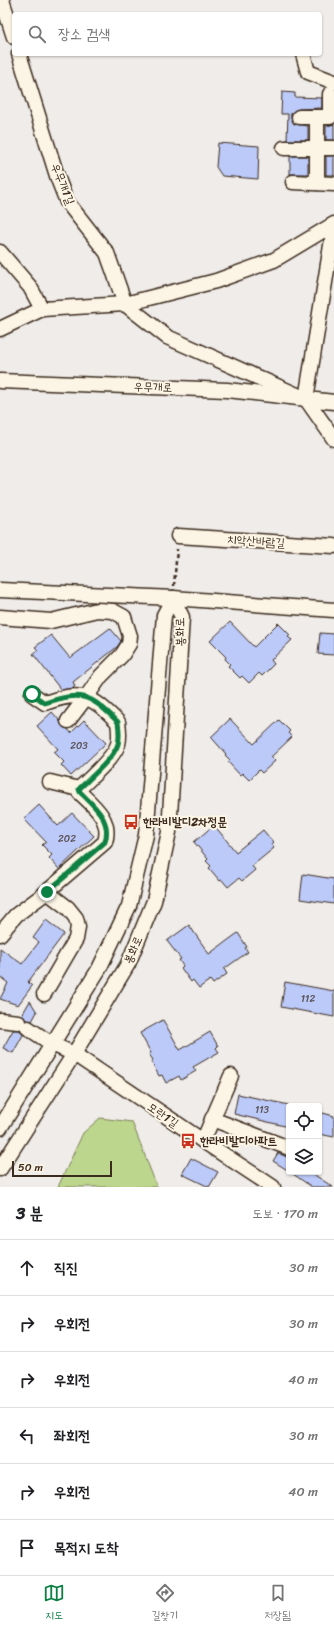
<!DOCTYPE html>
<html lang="ko">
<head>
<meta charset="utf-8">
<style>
  :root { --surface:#fff; --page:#f2f2f2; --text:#202124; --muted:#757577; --line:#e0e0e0; --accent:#0b8043 }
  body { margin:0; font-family:Sriracha,"Poor Story",sans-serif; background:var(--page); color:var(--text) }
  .controls { position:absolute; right:12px; bottom:12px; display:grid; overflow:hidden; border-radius:4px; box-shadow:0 1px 3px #0004 }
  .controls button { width:36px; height:36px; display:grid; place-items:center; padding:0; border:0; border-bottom:1px solid var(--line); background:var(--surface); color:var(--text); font:20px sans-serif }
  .scale { position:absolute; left:12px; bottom:10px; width:100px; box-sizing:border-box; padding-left:4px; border:2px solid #3b2a1e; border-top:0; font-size:11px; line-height:14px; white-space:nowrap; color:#3b2a1e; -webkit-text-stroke:3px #fcf5e5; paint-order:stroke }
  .stop { position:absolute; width:12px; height:12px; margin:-9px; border:3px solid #0b8043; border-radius:50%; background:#fff }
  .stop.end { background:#0b8043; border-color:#fff; box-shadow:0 1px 4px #0008 }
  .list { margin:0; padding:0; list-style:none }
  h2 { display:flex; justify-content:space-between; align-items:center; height:52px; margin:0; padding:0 16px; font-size:17px }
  h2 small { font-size:13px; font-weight:400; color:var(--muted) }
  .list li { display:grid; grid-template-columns:26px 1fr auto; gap:12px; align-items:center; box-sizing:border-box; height:56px; padding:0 16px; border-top:1px solid var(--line) }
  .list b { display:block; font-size:15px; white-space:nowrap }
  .list em { font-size:13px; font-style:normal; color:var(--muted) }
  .icon { flex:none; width:22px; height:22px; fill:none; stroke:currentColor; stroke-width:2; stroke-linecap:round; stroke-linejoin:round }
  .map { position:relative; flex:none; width:334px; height:1187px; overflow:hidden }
  .search { position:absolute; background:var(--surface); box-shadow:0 1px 3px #0004; left:12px; right:12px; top:12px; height:44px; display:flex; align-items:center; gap:10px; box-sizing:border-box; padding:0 14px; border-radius:4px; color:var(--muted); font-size:15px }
  .sheet { height:388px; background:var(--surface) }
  nav { display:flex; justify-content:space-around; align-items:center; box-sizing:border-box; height:56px; border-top:1px solid var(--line); background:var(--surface); font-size:11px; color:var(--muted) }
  nav a { display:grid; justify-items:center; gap:2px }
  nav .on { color:var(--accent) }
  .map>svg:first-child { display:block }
  .green { fill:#bcd68d; stroke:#7c8056 }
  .building { fill:#bccafa; stroke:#3b2a1e }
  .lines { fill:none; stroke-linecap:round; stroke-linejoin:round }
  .minor-casing { stroke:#3b2a1e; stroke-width:17 }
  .path { stroke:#3b2a1e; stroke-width:2.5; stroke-dasharray:4 3; stroke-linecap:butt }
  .minor { stroke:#fcf5e5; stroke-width:14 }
  .route { stroke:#0b8043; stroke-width:5 }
  .labels { text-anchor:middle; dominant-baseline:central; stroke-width:4; stroke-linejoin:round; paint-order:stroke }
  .number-label { font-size:10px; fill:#5b5255 }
  .street-label { font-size:12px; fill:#3b2a1e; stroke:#fcf5e5 }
  .poi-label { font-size:12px; font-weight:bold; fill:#3b2a1e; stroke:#fcf5e5; text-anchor:start }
</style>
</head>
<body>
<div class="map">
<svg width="334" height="1187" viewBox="0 0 334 1187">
  <rect width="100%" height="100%" fill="#efece9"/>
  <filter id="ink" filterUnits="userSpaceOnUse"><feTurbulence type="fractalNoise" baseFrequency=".025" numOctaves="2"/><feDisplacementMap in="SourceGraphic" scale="8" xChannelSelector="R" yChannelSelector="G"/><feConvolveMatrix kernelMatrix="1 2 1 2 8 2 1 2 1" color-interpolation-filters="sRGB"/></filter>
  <g filter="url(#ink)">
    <path class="green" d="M100 1118 132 1122 157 1187H58L83 1133Z"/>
    <g class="building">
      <path d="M282 92 295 93V97L322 98V108L299 109 291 113V117L294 124 308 126V140H287L288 114H281Z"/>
      <path d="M334 124V140H326V126Z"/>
      <path d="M218 143 259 146 258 179 222 176 216 167Z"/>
      <rect x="290" y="156" width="18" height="18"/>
      <rect x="326" y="156" width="8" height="19"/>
      <path d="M230 622 254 647 278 623 290 635 288 637 292 640 271 660 274 664 262 676 259 673 249 683 242 676 240 678 228 666 230 664 225 659 226 657 210 641Z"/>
      <path d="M110 628 121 641 117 647 73 682 75 686 73 688 61 690 33 654 38 650 35 647 51 635 70 658Z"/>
      <path d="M320 633 334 634V655L318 654Z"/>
      <path d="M52 712 60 721 63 727 68 729 71 733 84 720 106 743 71 776 61 765 64 762 54 752 58 749 37 726Z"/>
      <path d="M230 719 254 744 279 720 290 731 288 733 292 737 271 757 275 761 262 773 259 770 249 780 242 773 240 775 228 762 230 760 225 755 226 754 211 737Z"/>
      <path d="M39 805 58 826 72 813 94 836 59 869 49 858 52 855 42 845 46 842 24 819Z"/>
      <path d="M214 825 236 852 263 830 273 842 271 844 274 848 252 866 255 870 242 881 239 878 228 887 222 880 220 881 209 868 211 866 206 861 208 859 194 842Z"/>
      <path d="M303 874 334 879V904L300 899Z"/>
      <path d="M46 920 64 934 28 982 32 986 18 1005 0 999 8 983 0 977V948L22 964 39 942 33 938Z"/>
      <path d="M189 925 209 954 238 933 247 947 245 948 248 952 224 969 227 974 213 984 210 980 199 988 193 980 191 982 181 968 183 966 179 960 181 959 167 941Z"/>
      <path d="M285 982 334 991V1017L281 1007Z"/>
      <path d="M30 1001 37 1012 32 1021 26 1020 22 1015Z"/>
      <path d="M163 1020 180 1050 210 1032 218 1046 216 1048 219 1052 193 1067 196 1071 181 1080 179 1076 166 1083 162 1075 159 1076 151 1061 153 1060 149 1054 151 1053 140 1033Z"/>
      <path d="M13 1030H20L23 1035 13 1053 3 1048Z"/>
      <path d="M238 1094 289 1105V1127L234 1114Z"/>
      <path d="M319 1112 334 1116V1137L319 1134Z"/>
      <path d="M278 1153 289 1158V1171L273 1161Z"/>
      <path d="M191 1158 218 1172 209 1187 182 1174Z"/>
      <path d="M290 1172H310L333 1187H312Z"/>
    </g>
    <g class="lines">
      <defs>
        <g id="minor">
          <path d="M2 0 14 37"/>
          <path d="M19 54 58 179 67 202 107 253 125 304 167 337 306 399"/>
          <path d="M303 54 308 72 334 82"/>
          <path d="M299 117H317V148H334"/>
          <path d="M317 117H330V94"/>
          <path d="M284 148H317V183"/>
          <path d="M293 182 334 184"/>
          <path d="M0 252 30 287 42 309"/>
          <path d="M0 329 42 309 125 304 216 281 274 260 334 224"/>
          <path d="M0 381 227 390 334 402"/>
          <path d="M306 399 334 227"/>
          <path d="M306 399 334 439"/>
          <path d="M178 536 334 546"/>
          <path d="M0 590 173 598 334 610"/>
          <path d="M0 617 51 621 97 610 113 611 124 617 130 636 129 644 122 655 101 676 87 696 68 721"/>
          <path d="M50 782 79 789"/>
          <path d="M0 934 16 915 43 895 105 842C112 820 94 806 79 792V789C90 778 114 758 118 744 120 737 119 729 118 722 90 695 83 690 45 703L32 694"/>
          <path d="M44 994 76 939 78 927 76 918 68 908 47 892"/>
          <path d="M0 1020 18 1022"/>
          <path d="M28 1028 52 1044 74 1054 203 1141 273 1187"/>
          <path d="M212 1119 289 1148"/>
          <path d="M0 1128 99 969 129 906 146 835 164 615 173 598"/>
          <path d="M203 1141 231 1076"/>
          <path d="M0 1169 74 1054 128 964 154 901 169 832 182 617 173 598"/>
        </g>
      </defs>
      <use href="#minor" class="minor-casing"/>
      <path class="path" d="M174 586 177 549"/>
      <use href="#minor" class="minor"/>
    </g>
  </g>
  <g class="lines" filter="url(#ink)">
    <path class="route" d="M32 694 45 703C83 690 90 695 118 722 119 729 120 737 118 744 114 758 90 778 79 789L80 792C94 806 112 820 105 842L47 892"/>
  </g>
  <defs>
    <symbol id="bus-bare" viewBox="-9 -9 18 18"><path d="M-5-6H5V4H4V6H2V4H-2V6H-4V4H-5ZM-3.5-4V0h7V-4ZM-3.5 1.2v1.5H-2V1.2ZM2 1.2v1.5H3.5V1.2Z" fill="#c8321e" stroke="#fcf5e5" stroke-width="2.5" paint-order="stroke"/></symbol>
  </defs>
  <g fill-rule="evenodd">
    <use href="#bus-bare" x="120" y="811" width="22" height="22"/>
    <use href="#bus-bare" x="177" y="1130" width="22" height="22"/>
  </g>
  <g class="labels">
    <g class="number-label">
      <text x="79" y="746">203</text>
      <text x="67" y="839">202</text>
      <text x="308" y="999">112</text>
      <text x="262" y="1110">113</text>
    </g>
    <g class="street-label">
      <text transform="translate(63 184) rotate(68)">우무개1길</text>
      <text transform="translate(153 387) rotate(2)">우무개로</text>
      <text transform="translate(256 541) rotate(4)">치악산바람길</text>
      <text transform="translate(180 632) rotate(-91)">봉화로</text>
      <text transform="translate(133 950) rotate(-66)">봉화로</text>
      <text transform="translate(163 1115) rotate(34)">모란1길</text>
    </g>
    <g class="poi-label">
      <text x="143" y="822">한라비발디2차정문</text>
      <text x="200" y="1141">한라비발디아파트</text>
    </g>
  </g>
</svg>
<div class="controls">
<button><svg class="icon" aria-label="locate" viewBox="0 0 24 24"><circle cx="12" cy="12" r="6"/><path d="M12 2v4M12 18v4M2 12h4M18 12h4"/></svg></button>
<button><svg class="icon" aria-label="layers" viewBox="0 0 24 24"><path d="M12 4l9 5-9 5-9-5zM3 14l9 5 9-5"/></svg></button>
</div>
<div class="scale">50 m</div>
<div class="stop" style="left:32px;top:694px"></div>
<div class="stop end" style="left:47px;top:892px"></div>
<div class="search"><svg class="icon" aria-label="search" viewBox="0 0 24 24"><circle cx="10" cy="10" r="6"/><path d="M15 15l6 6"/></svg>장소 검색</div>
</div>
<section class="sheet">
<h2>3 분<small>도보 · 170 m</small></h2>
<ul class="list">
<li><svg class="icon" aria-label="ahead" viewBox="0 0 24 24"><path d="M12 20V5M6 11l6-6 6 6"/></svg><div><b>직진</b></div><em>30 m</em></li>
<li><svg class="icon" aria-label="right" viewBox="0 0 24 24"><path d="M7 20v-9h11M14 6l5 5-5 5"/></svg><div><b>우회전</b></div><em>30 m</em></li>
<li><svg class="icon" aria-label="right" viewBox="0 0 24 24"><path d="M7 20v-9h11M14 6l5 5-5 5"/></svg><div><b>우회전</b></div><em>40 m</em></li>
<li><svg class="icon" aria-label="left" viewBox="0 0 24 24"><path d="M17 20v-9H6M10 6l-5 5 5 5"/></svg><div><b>좌회전</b></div><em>30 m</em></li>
<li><svg class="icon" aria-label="right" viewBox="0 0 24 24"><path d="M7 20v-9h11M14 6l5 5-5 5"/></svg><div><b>우회전</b></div><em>40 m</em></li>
<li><svg class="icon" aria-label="arrive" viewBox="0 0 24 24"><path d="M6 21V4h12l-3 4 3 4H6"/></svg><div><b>목적지 도착</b></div></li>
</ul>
</section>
<nav>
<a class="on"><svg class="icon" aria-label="map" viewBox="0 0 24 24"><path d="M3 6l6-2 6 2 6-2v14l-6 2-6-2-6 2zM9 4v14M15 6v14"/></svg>지도</a>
<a><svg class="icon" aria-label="directions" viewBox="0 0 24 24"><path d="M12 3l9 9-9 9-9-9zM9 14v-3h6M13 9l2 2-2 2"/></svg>길찾기</a>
<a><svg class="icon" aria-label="saved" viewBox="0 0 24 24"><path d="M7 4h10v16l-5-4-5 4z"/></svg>저장됨</a>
</nav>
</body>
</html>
